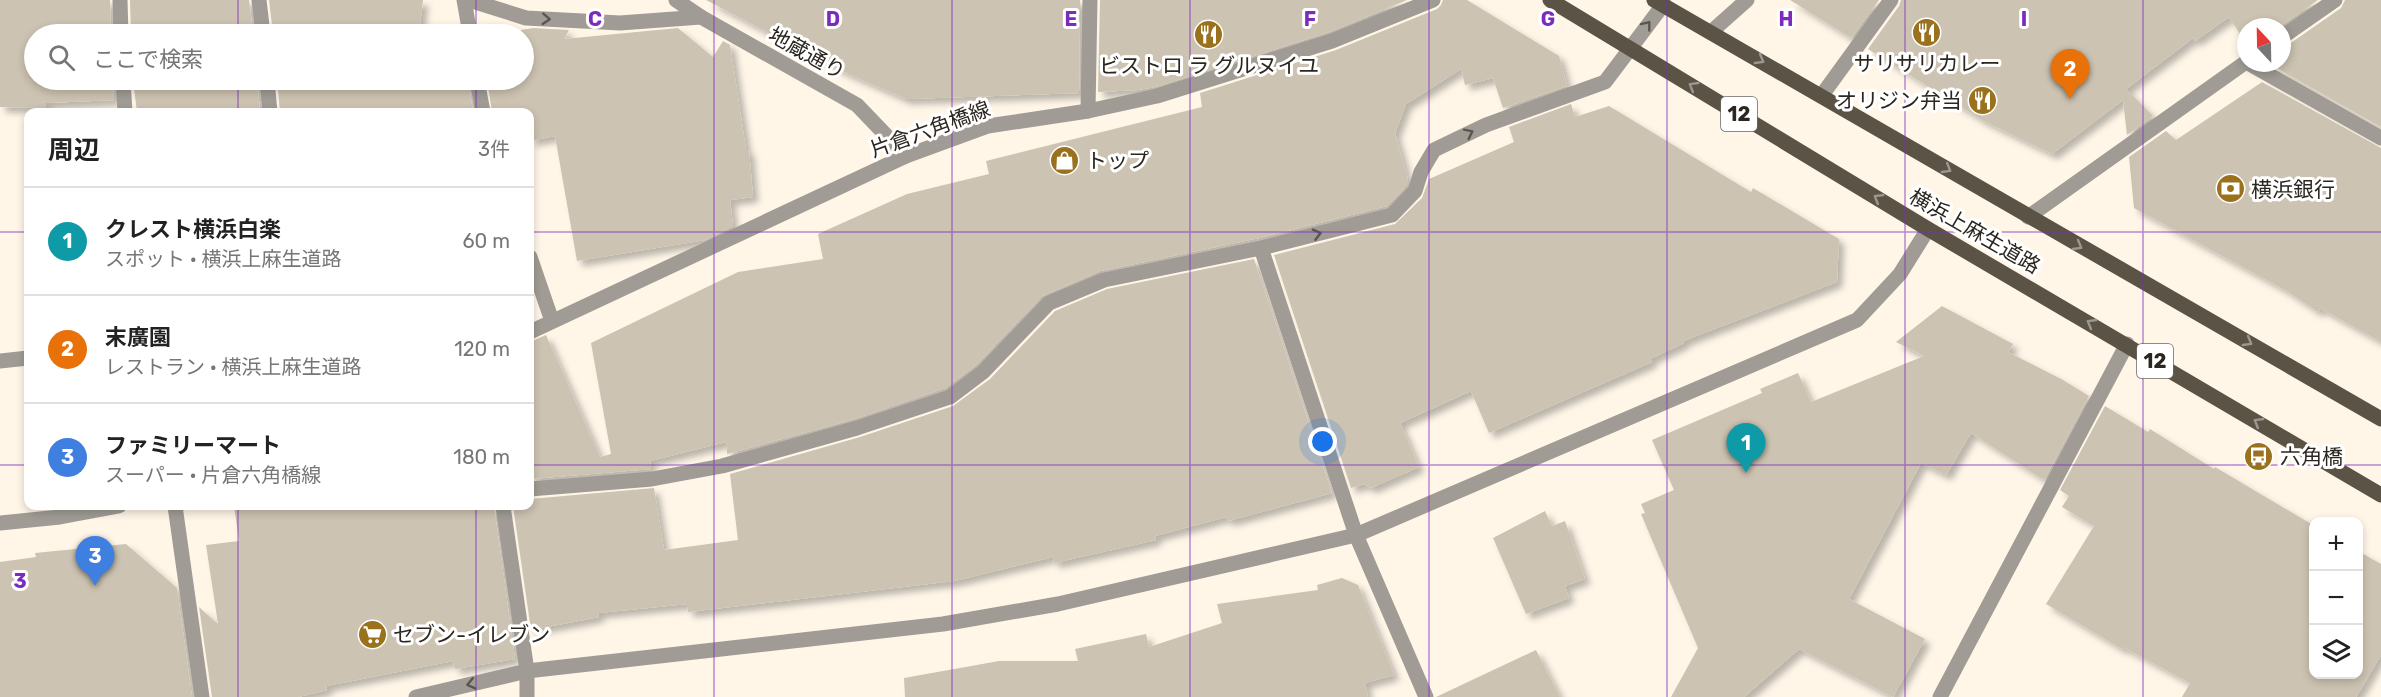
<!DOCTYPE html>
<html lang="ja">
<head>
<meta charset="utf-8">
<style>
  :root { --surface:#fff; --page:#f2f2f2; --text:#222; --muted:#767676; --line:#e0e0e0; --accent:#0b8043 }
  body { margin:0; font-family:Rubik,"Noto Sans JP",sans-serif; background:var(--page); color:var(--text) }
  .controls { position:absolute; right:18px; bottom:18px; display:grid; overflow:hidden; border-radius:12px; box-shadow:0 3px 9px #0003 }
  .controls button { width:54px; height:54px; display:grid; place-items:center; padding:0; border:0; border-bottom:2px solid var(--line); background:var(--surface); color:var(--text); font:30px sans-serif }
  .compass { position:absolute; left:2237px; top:18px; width:54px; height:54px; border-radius:50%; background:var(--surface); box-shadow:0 3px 9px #0003; rotate:338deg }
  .you { position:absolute; left:1323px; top:442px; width:21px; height:21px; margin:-15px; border:4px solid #fff; border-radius:50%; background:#1a73e8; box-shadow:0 0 0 9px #1a73e833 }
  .badge { display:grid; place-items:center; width:39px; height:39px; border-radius:50%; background:var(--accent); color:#fff; font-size:20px; font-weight:700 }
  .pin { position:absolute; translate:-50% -50px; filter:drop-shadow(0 2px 3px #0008) }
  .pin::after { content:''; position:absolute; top:32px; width:21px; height:18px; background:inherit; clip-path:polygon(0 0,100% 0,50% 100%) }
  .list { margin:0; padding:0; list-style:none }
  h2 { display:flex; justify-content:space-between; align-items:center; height:78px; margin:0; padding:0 24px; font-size:26px }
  h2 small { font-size:20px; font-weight:400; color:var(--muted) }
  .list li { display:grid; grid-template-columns:39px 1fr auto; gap:18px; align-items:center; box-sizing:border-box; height:108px; padding:0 24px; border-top:2px solid var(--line) }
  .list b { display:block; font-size:22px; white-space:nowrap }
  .list p { margin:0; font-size:20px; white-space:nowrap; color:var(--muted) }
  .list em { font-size:20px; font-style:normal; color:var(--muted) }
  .icon { flex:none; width:33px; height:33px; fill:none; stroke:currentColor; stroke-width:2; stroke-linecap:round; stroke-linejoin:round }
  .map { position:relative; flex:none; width:2381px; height:697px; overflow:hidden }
  .search { position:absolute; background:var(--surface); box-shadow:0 3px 9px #0003; left:24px; top:24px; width:510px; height:66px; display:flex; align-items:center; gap:15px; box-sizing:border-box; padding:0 21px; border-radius:33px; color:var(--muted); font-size:22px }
  .panel { position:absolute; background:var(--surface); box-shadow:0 3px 9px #0003; left:24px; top:108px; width:510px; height:402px; border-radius:12px }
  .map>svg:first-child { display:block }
  .building { fill:#cdc3b2; filter:url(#shadow) }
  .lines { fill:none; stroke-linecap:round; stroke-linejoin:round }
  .service { stroke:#a09c95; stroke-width:15 }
  .minor { stroke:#a09c95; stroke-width:15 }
  .tertiary { stroke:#a09c95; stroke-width:15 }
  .primary { stroke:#5a5346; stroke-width:15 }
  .oneway { stroke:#5a564f }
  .oneway2 { stroke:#9c9890 }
  .grid { fill:none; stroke:#7b2cbf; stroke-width:1.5; stroke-opacity:0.55 }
  .labels { text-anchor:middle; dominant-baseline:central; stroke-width:6; stroke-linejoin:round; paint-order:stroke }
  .shield { fill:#fff; stroke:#6b6863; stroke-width:1.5 }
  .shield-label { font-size:20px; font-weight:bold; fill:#2b2720 }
  .street-label { font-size:21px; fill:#2b2720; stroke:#fff }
  .poi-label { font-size:21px; fill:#2b2720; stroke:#fff; text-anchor:start }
  .grid-label { font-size:20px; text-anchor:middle; font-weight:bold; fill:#7b2cbf; stroke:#fff; stroke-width:6; stroke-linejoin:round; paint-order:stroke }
</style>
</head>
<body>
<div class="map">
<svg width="2381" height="697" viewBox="0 0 2381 697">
  <defs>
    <filter id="shadow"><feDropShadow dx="5.5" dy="5.5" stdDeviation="3" flood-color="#0004"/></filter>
  </defs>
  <rect width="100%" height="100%" fill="#fff6e8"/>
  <g class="building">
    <path d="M0 0H110L111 34H34V80H113L114 100 46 103V108L0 107Z"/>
    <path d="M130 0H249L253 34H131Z"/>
    <path d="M269 0H423L419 34H273Z"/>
    <path d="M706 0H1080L1079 93 906 99 842 71Z"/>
    <path d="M1100 0H1407L1329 32 1155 87 1137 90 1098 92Z"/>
    <path d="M1443 0H1467L1559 56 1567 86 1503 108 1493 78 1465 85 1461 69 1406 104 1395 133 1408 180 1406 186 1387 206 1259 238 1100 271 1042 296 976 365 945 388 854 419 727 454 726 442 650 461 651 469 530 479V342L546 335 600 457 611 454 591 343 738 272 823 259 818 234 907 194 989 174 986 161 1202 107 1200 93 1336 50 1437 9 1441 5Z"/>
    <path d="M1790 0H1879L1851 38Z"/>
    <path d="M1901 0H2318L2279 27H2246V43L2229 17 2195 41 2193 38 2126 89 2153 116 2127 135 2123 100 2052 154 1982 120 1868 49 1899 6Z"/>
    <path d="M2345 0H2381V127L2268 63H2282V47L2288 45 2341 8Z"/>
    <path d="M533 28 569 30 564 39 678 28 713 57 723 41 730 45 746 150H749L753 197 730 200 733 226 705 240 577 261 555 136 530 141V112H492L487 80H524V34H497Z"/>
    <path d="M133 80H257L260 112H137Z"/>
    <path d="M277 80H468L473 112H280Z"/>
    <path d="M2262 82 2381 148V342L2320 308 2318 312 2285 290 2134 208 2129 157 2166 131 2176 140Z"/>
    <path d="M1571 104 1575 117 1609 106 1751 192 1753 188 1839 239 1837 282 1683 341 1684 343 1650 359 1652 362 1489 433 1471 391 1400 423 1419 467 1371 488 1364 484 1351 488 1274 255 1395 224 1422 198 1429 179 1514 142 1509 127Z"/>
    <path d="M1254 259 1332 493 1228 521 1226 517 1155 536 1156 540 1054 563 1053 557 954 581 688 612 687 604 598 613 599 617 531 630 513 506H530V499L654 488 664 550 738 540 730 474 860 437 953 406 990 379 1055 311 1107 289Z"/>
    <path d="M1942 306 2013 344 2008 352 2063 380 2089 396 2044 480 1971 433 1946 475 1921 463 1849 599 1925 639 1893 697 1799 649 1744 697H1671L1698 648 1641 514 1645 513 1641 504 1674 490 1652 440 1762 393 1760 389 1798 373 1811 402 1924 356 1896 342Z"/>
    <path d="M2105 406 2148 432 2150 429 2214 469 2215 467 2313 525V675H2358V551L2381 564V655L2356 697H2182L2190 683 2123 647 2122 649 2046 604 2094 526 2062 507 2069 496 2060 490Z"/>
    <path d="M234 506H494L515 659 455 669 453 661 326 686 327 690 298 697H212L199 607 218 624 206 545 239 541Z"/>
    <path d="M1545 511 1552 526 1565 521 1585 579 1565 586 1569 598 1526 614 1493 538Z"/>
    <path d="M126 544 177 588 192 697H0V562L36 557 35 553Z"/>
    <path d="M1342 578 1358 585 1394 675 1365 683 1368 697H905L904 678 999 661H1078L1075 649 1146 634 1149 647 1222 623 1217 604 1318 590 1317 585Z"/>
    <path d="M1536 650 1560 697H1436Z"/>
  </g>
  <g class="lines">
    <g class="service">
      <path d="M120 0 121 34"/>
      <path d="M259 0 263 34"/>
      <path d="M464 0 470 34"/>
      <path d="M123 80 125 112"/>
      <path d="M267 80 270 112"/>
      <path d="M477 80 483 112"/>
      <path d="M1088 111 1090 0"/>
      <path d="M530 257 552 321"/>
      <path d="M0 361 28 358"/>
    </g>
    <g class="minor">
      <path d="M469 0 526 18 620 23 701 17"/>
      <path d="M676 0 701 17 857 105 906 156"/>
      <path d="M1711 32 1747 0"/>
      <path d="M2248 63 2381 138"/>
      <path d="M1822 95 1891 0"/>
      <path d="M1261 248 1356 535 1426 697"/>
      <path d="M530 489 652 479 722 466 857 428 950 397 983 372 1049 303 1104 280 1261 248 1392 215 1415 191 1421 172 1434 150 1486 125 1605 82 1663 5V0"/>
      <path d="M175 506 202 697"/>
      <path d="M503 506 527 671V697"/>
      <path d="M416 697 527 671"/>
      <path d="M1940 697 2127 344"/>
    </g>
    <g class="tertiary">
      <path d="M2282 37 2335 0"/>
      <path d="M2028 217 2246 62"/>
      <path d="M530 332 906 156 988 126 1088 111 1157 96 1332 41 1433 0"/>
      <path d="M0 523 60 517 119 506"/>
      <path d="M527 671 943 624 1058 604 1356 535 1857 320 1900 274 1928 229"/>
    </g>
    <g class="primary">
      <path d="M1550 0 1928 229 2381 495"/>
      <path d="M1654 0 2381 419"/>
    </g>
  </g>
  <defs><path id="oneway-chevron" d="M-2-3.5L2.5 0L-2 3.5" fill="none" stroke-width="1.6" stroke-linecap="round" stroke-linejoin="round" transform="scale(1.5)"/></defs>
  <g class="oneway">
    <use href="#oneway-chevron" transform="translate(546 19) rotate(3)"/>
    <use href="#oneway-chevron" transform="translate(1647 25) rotate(-52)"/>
    <use href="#oneway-chevron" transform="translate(1469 133) rotate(-26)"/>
    <use href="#oneway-chevron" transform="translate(1317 234) rotate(-14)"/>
    <use href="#oneway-chevron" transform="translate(471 684) rotate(167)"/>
  </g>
  <g class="oneway2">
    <use href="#oneway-chevron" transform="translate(1760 60) rotate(30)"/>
    <use href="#oneway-chevron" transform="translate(1693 86) rotate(-149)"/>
    <use href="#oneway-chevron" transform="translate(1947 169) rotate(31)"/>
    <use href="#oneway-chevron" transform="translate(1878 198) rotate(-149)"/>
    <use href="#oneway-chevron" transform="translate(2078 246) rotate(30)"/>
    <use href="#oneway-chevron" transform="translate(2091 323) rotate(-150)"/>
    <use href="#oneway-chevron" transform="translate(2248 342) rotate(30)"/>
    <use href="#oneway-chevron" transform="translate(2258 422) rotate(-149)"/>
  </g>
  <path class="grid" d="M238 0V34M476 0V34M714 0V697M952 0V697M1190 0V697M1429 0V697M1667 0V697M1905 0V697M2143 0V697M238 80V112M476 80V112M0 232H28M530 232H2381M0 465H28M530 465H2381M238 506V697M476 506V697"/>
  <defs>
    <symbol id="restaurant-disc" viewBox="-11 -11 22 22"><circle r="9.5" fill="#9a721e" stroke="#fff"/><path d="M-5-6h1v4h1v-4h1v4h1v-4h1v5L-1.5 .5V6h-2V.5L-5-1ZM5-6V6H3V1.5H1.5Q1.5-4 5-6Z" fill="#fff"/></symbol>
    <symbol id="shop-disc" viewBox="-11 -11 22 22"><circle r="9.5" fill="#9a721e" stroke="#fff"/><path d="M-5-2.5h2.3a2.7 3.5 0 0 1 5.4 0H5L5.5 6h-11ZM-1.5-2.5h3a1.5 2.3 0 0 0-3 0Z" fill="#fff"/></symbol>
    <symbol id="bank-disc" viewBox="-11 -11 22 22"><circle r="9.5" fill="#9a721e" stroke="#fff"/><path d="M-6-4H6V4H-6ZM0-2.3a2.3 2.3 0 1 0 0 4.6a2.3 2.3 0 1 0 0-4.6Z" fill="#fff"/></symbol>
    <symbol id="bus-disc" viewBox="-11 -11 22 22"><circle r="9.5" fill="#9a721e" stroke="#fff"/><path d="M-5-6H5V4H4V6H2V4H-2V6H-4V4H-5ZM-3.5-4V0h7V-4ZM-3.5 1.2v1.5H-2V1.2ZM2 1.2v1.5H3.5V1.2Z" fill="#fff"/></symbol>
    <symbol id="supermarket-disc" viewBox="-11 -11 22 22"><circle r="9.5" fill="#9a721e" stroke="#fff"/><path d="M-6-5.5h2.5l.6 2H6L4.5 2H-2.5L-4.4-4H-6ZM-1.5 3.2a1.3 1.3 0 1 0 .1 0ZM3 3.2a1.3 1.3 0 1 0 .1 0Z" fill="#fff"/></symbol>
  </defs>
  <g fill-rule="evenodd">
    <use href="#restaurant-disc" x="1910" y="16" width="33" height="33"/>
    <use href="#restaurant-disc" x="1192" y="18" width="33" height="33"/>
    <use href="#restaurant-disc" x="1966" y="84" width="33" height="33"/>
    <use href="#shop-disc" x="1048" y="144" width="33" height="33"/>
    <use href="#bank-disc" x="2214" y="172" width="33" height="33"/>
    <use href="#bus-disc" x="2242" y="440" width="33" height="33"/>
    <use href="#supermarket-disc" x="356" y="618" width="33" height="33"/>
  </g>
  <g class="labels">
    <g class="shield">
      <rect x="1721" y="97" width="36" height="34" rx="4.5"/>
      <rect x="2137" y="344" width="36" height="34" rx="4.5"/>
    </g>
    <g class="shield-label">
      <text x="1739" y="114">12</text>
      <text x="2155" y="361">12</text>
    </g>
    <g class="street-label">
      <text transform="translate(807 53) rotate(29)">地蔵通り</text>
      <text transform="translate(930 129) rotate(-20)">片倉六角橋線</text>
      <text transform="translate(1975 231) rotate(30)">横浜上麻生道路</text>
    </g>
    <g class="poi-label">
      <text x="1927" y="63" text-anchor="middle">サリサリカレー</text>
      <text x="1209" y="65" text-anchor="middle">ビストロ ラ グルヌイユ</text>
      <text x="1962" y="100" text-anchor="end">オリジン弁当</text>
      <text x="1086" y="160">トップ</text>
      <text x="2251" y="189">横浜銀行</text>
      <text x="2280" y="456">六角橋</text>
      <text x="393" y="634">セブン-イレブン</text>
    </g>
  </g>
  <g class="grid-label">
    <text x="595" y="26">C</text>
    <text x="833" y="26">D</text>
    <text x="1071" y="26">E</text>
    <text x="1310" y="26">F</text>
    <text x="1548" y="26">G</text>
    <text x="1786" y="26">H</text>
    <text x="2024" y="26">I</text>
    <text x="20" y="588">3</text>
  </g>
</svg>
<div class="controls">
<button>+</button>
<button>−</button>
<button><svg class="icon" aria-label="layers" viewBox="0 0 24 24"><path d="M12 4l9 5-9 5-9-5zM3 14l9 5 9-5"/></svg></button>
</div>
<svg class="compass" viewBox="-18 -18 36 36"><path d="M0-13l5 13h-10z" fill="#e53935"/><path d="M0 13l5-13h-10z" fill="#767676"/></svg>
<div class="you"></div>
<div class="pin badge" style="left:1746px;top:473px;background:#0f9aa8">1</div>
<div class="pin badge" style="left:2070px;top:99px;background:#e8710a">2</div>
<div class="pin badge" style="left:95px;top:586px;background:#3f7fe0">3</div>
<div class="search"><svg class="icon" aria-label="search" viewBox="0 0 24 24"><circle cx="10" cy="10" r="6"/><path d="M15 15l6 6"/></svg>ここで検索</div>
<section class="panel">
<h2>周辺<small>3件</small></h2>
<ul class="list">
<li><span class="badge" style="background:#0f9aa8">1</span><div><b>クレスト横浜白楽</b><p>スポット · 横浜上麻生道路</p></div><em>60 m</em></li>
<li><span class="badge" style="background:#e8710a">2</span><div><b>末廣園</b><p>レストラン · 横浜上麻生道路</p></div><em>120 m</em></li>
<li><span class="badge" style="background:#3f7fe0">3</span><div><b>ファミリーマート</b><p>スーパー · 片倉六角橋線</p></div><em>180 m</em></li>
</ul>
</section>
</div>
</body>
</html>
